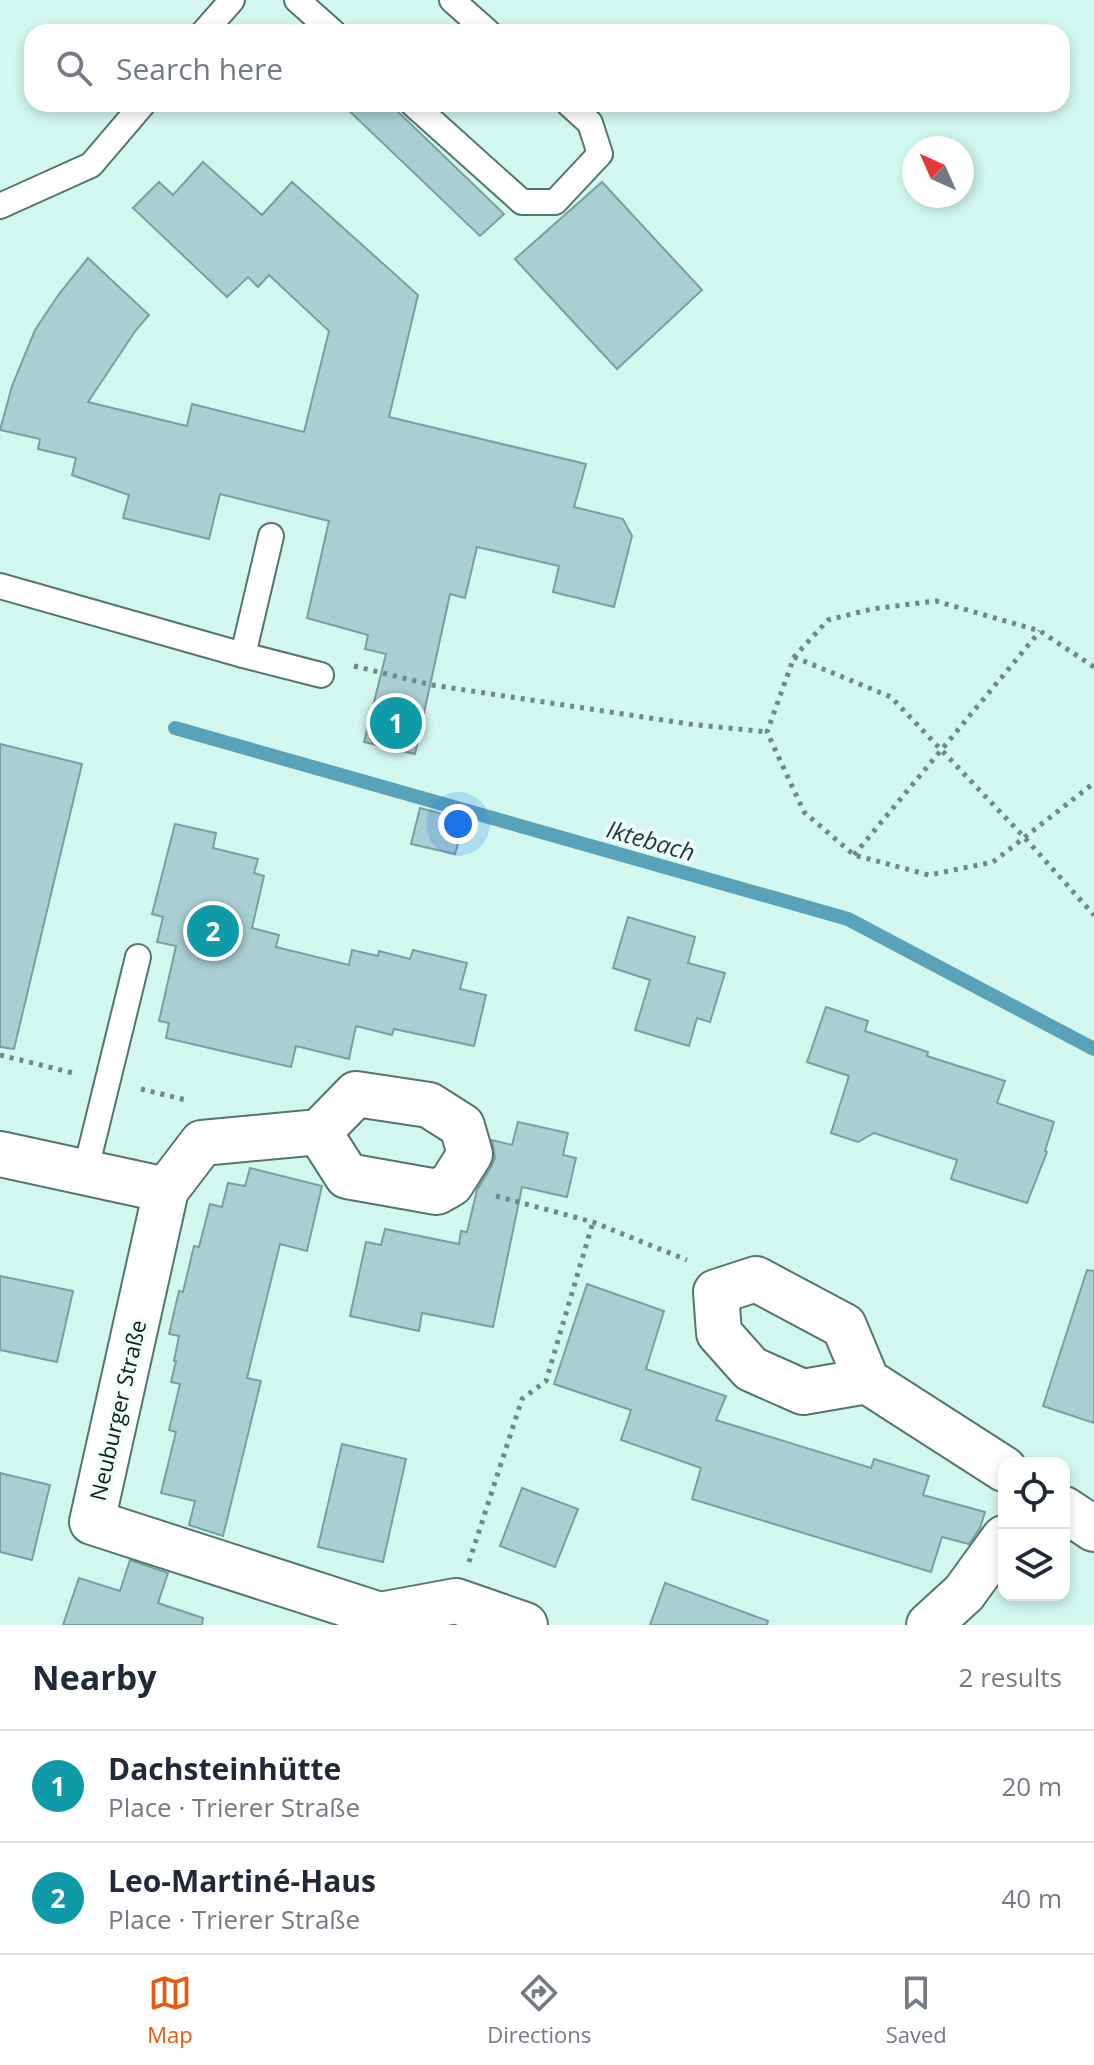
<!DOCTYPE html>
<html lang="en">
<head>
<meta charset="utf-8">
<style>
  :root { --surface:#fff; --page:#f2f2f3; --text:#1f2937; --muted:#747a83; --line:#e0e1e3; --accent:#ea580c }
  body { margin:0; font-family:"Open Sans",sans-serif; background:var(--page); color:var(--text) }
  .controls { position:absolute; right:24px; bottom:24px; display:grid; overflow:hidden; border-radius:16px; box-shadow:0 4px 12px #0003 }
  .controls button { width:72px; height:72px; display:grid; place-items:center; padding:0; border:0; border-bottom:2px solid var(--line); background:var(--surface); color:var(--text); font:40px sans-serif }
  .compass { position:absolute; left:902px; top:136px; width:72px; height:72px; border-radius:50%; background:var(--surface); box-shadow:0 4px 12px #0003; rotate:315deg }
  .you { position:absolute; left:458px; top:824px; width:28px; height:28px; margin:-20px; border:6px solid #fff; border-radius:50%; background:#1a73e8; box-shadow:0 0 0 12px #1a73e833 }
  .badge { display:grid; place-items:center; width:52px; height:52px; border-radius:50%; background:var(--accent); color:#fff; font-size:26px; font-weight:700 }
  .pin { position:absolute; translate:-50% -50%; border:4px solid #fff; box-shadow:0 2px 8px #0006 }
  .list { margin:0; padding:0; list-style:none }
  h2 { display:flex; justify-content:space-between; align-items:center; height:104px; margin:0; padding:0 32px; font-size:34px }
  h2 small { font-size:26px; font-weight:400; color:var(--muted) }
  .list li { display:grid; grid-template-columns:52px 1fr auto; gap:24px; align-items:center; box-sizing:border-box; height:112px; padding:0 32px; border-top:2px solid var(--line) }
  .list b { display:block; font-size:30px; white-space:nowrap }
  .list p { margin:0; font-size:26px; white-space:nowrap; color:var(--muted) }
  .list em { font-size:26px; font-style:normal; color:var(--muted) }
  .icon { flex:none; width:44px; height:44px; fill:none; stroke:currentColor; stroke-width:2; stroke-linecap:round; stroke-linejoin:round }
  .map { position:relative; flex:none; width:1094px; height:1625px; overflow:hidden }
  .search { position:absolute; background:var(--surface); box-shadow:0 4px 12px #0003; left:24px; right:24px; top:24px; height:88px; display:flex; align-items:center; gap:20px; box-sizing:border-box; padding:0 28px; border-radius:24px; color:var(--muted); font-size:30px }
  .sheet { height:328px; background:var(--surface) }
  nav { display:flex; justify-content:space-around; align-items:center; box-sizing:border-box; height:112px; border-top:2px solid var(--line); background:var(--surface); font-size:22px; color:var(--muted) }
  nav a { display:grid; justify-items:center; gap:4px }
  nav .on { color:var(--accent) }
  .map>svg:first-child { display:block }
  .lines { fill:none; stroke-linecap:round; stroke-linejoin:round }
  .stream { stroke:#5aa2b8; stroke-width:14 }
  .building { fill:#a9cfd2; stroke:#7a9fa1; stroke-width:2 }
  .service-casing { stroke:#53756e; stroke-width:28 }
  .minor-casing { stroke:#53756e; stroke-width:48 }
  .path { stroke:#708983; stroke-width:5; stroke-dasharray:4 6; stroke-linecap:butt }
  .service { stroke:#fff; stroke-width:24 }
  .minor { stroke:#fff; stroke-width:44 }
  .labels { text-anchor:middle; dominant-baseline:central; stroke-width:7; stroke-linejoin:round; paint-order:stroke }
  .street-label { font-size:22px; fill:#101e1b; stroke:#f0fffb }
  .water-label { font-size:24px; font-style:italic; fill:#1e353d; stroke:#f0fffb }
</style>
</head>
<body>
<div class="map">
<svg width="1094" height="1625" viewBox="0 0 1094 1625">
  <rect width="100%" height="100%" fill="#d2f7ee"/>
  <g class="lines">
    <path class="stream" d="M175 728 848 919 1094 1049"/>
  </g>
  <g class="building">
    <path d="M342 104H390L504 214 480 236Z"/>
    <path d="M203 162 262 215 292 182 418 295 389 417 586 464 574 507 623 519 632 536 614 607 553 592 559 566 477 547 465 598 450 594 415 754 364 742 386 654 365 649 368 635 307 618 329 521 220 494 209 539 123 518 129 495 72 475 76 458 38 449 40 439 0 430 12 386 35 330 59 294 88 258 149 315 136 330 88 402 187 426 192 404 304 432 329 331 269 275 258 287 248 277 227 297 133 208 159 182 173 195Z"/>
    <path d="M602 182 702 290 617 369 515 259Z"/>
    <path d="M0 744 82 764 14 1049 0 1047Z"/>
    <path d="M420 808 465 820 455 854 411 844Z"/>
    <path d="M175 824 216 833 213 848 258 859 254 873 264 876 252 928 279 935 276 947 349 965 352 950 378 956 379 951 410 959 413 950 467 963 460 989 486 995 474 1046 394 1029 392 1035 356 1026 349 1059 296 1046 291 1067 166 1038 169 1023 159 1021 176 946 157 942 163 917 152 914Z"/>
    <path d="M628 917 695 937 688 963 725 973 710 1022 697 1018 689 1046 635 1030 650 980 613 968Z"/>
    <path d="M826 1007 868 1021 865 1031 928 1052 927 1056 1005 1081 997 1103 1054 1122 1045 1151 1047 1152 1027 1203 951 1179 957 1160 874 1133 858 1142 831 1133 849 1076 807 1062Z"/>
    <path d="M518 1122 568 1133 563 1155 576 1158 567 1197 522 1187 493 1327 422 1313 419 1331 350 1316 366 1242 381 1245 385 1229 459 1244 461 1231 467 1232 477 1190 491 1167 495 1158 492 1140 512 1145Z"/>
    <path d="M250 1168 322 1186 307 1251 280 1244 247 1378 261 1381 223 1536 189 1525 195 1501 161 1493 176 1432 169 1430 180 1384 171 1382 176 1361H174L179 1336 169 1334 179 1291 183 1292 194 1246 199 1247 210 1204 222 1207 228 1183 245 1186Z"/>
    <path d="M1087 1270 1094 1271V1423L1043 1406Z"/>
    <path d="M0 1276 73 1291 57 1362 0 1350Z"/>
    <path d="M587 1284 664 1311 646 1369 726 1396 716 1420 871 1468 874 1459 929 1476 923 1495 985 1512 980 1528 969 1544 942 1537 931 1572 692 1499 701 1468 621 1440 631 1410 554 1384Z"/>
    <path d="M342 1444 406 1459 383 1562 318 1547Z"/>
    <path d="M0 1473 50 1485 32 1560 0 1552Z"/>
    <path d="M522 1488 578 1509 555 1567 500 1546Z"/>
    <path d="M130 1560 168 1573 158 1603 203 1618 202 1625H63L79 1578 120 1591Z"/>
    <path d="M665 1583 768 1621 767 1625H650Z"/>
  </g>
  <g class="lines">
    <defs>
      <g id="service">
        <path d="M297 0 333 32"/>
        <path d="M452 0 488 32"/>
        <path d="M204 32 232 0"/>
        <path d="M413 104 522 202H555L600 154 590 123 569 104"/>
        <path d="M0 206 91 165 143 104"/>
        <path d="M0 586 243 655 321 675"/>
        <path d="M243 655 271 536"/>
        <path d="M85 1173 138 957"/>
      </g>
      <g id="minor">
        <path d="M319 1132 347 1176 437 1192 451 1184 470 1154 462 1126 429 1105 356 1094 319 1132 202 1143 166 1190 92 1522 380 1615 387 1625"/>
        <path d="M0 1154 166 1190"/>
        <path d="M867 1381 844 1326 756 1279 716 1292 719 1333 751 1369 803 1392 867 1381 1004 1469"/>
        <path d="M1064 1509 1094 1529"/>
        <path d="M380 1615 456 1601 525 1625"/>
        <path d="M929 1625 964 1593 1004 1538"/>
      </g>
    </defs>
    <use href="#service" class="service-casing"/>
    <use href="#minor" class="minor-casing"/>
    <g class="path">
      <path d="M794 657 891 697 1024 837 1094 915"/>
      <path d="M354 666 432 685 689 724 767 732"/>
      <path d="M1094 667 1040 631 936 601 872 609 828 620 794 657 767 732 804 812 854 855 929 875 993 862 1094 783"/>
      <path d="M854 855 1040 631"/>
      <path d="M0 1055 77 1074"/>
      <path d="M141 1089 186 1100"/>
      <path d="M496 1196 593 1222 687 1260"/>
      <path d="M469 1562 522 1399 546 1381 593 1222"/>
    </g>
    <use href="#service" class="service"/>
    <use href="#minor" class="minor"/>
  </g>
  <g class="labels">
    <g class="street-label">
      <text transform="translate(117 1410) rotate(-77)">Neuburger Straße</text>
    </g>
    <g class="water-label">
      <text transform="translate(651 840) rotate(16)">Iktebach</text>
    </g>
  </g>
</svg>
<div class="controls">
<button><svg class="icon" aria-label="locate" viewBox="0 0 24 24"><circle cx="12" cy="12" r="6"/><path d="M12 2v4M12 18v4M2 12h4M18 12h4"/></svg></button>
<button><svg class="icon" aria-label="layers" viewBox="0 0 24 24"><path d="M12 4l9 5-9 5-9-5zM3 14l9 5 9-5"/></svg></button>
</div>
<svg class="compass" viewBox="-18 -18 36 36"><path d="M0-13l5 13h-10z" fill="#e53935"/><path d="M0 13l5-13h-10z" fill="#747a83"/></svg>
<div class="you"></div>
<div class="pin badge" style="left:396px;top:723px;background:#0f9aa8">1</div>
<div class="pin badge" style="left:213px;top:931px;background:#0f9aa8">2</div>
<div class="search"><svg class="icon" aria-label="search" viewBox="0 0 24 24"><circle cx="10" cy="10" r="6"/><path d="M15 15l6 6"/></svg>Search here</div>
</div>
<section class="sheet">
<h2>Nearby<small>2 results</small></h2>
<ul class="list">
<li><span class="badge" style="background:#0f9aa8">1</span><div><b>Dachsteinhütte</b><p>Place · Trierer Straße</p></div><em>20 m</em></li>
<li><span class="badge" style="background:#0f9aa8">2</span><div><b>Leo-Martiné-Haus</b><p>Place · Trierer Straße</p></div><em>40 m</em></li>
</ul>
</section>
<nav>
<a class="on"><svg class="icon" aria-label="map" viewBox="0 0 24 24"><path d="M3 6l6-2 6 2 6-2v14l-6 2-6-2-6 2zM9 4v14M15 6v14"/></svg>Map</a>
<a><svg class="icon" aria-label="directions" viewBox="0 0 24 24"><path d="M12 3l9 9-9 9-9-9zM9 14v-3h6M13 9l2 2-2 2"/></svg>Directions</a>
<a><svg class="icon" aria-label="saved" viewBox="0 0 24 24"><path d="M7 4h10v16l-5-4-5 4z"/></svg>Saved</a>
</nav>
</body>
</html>
